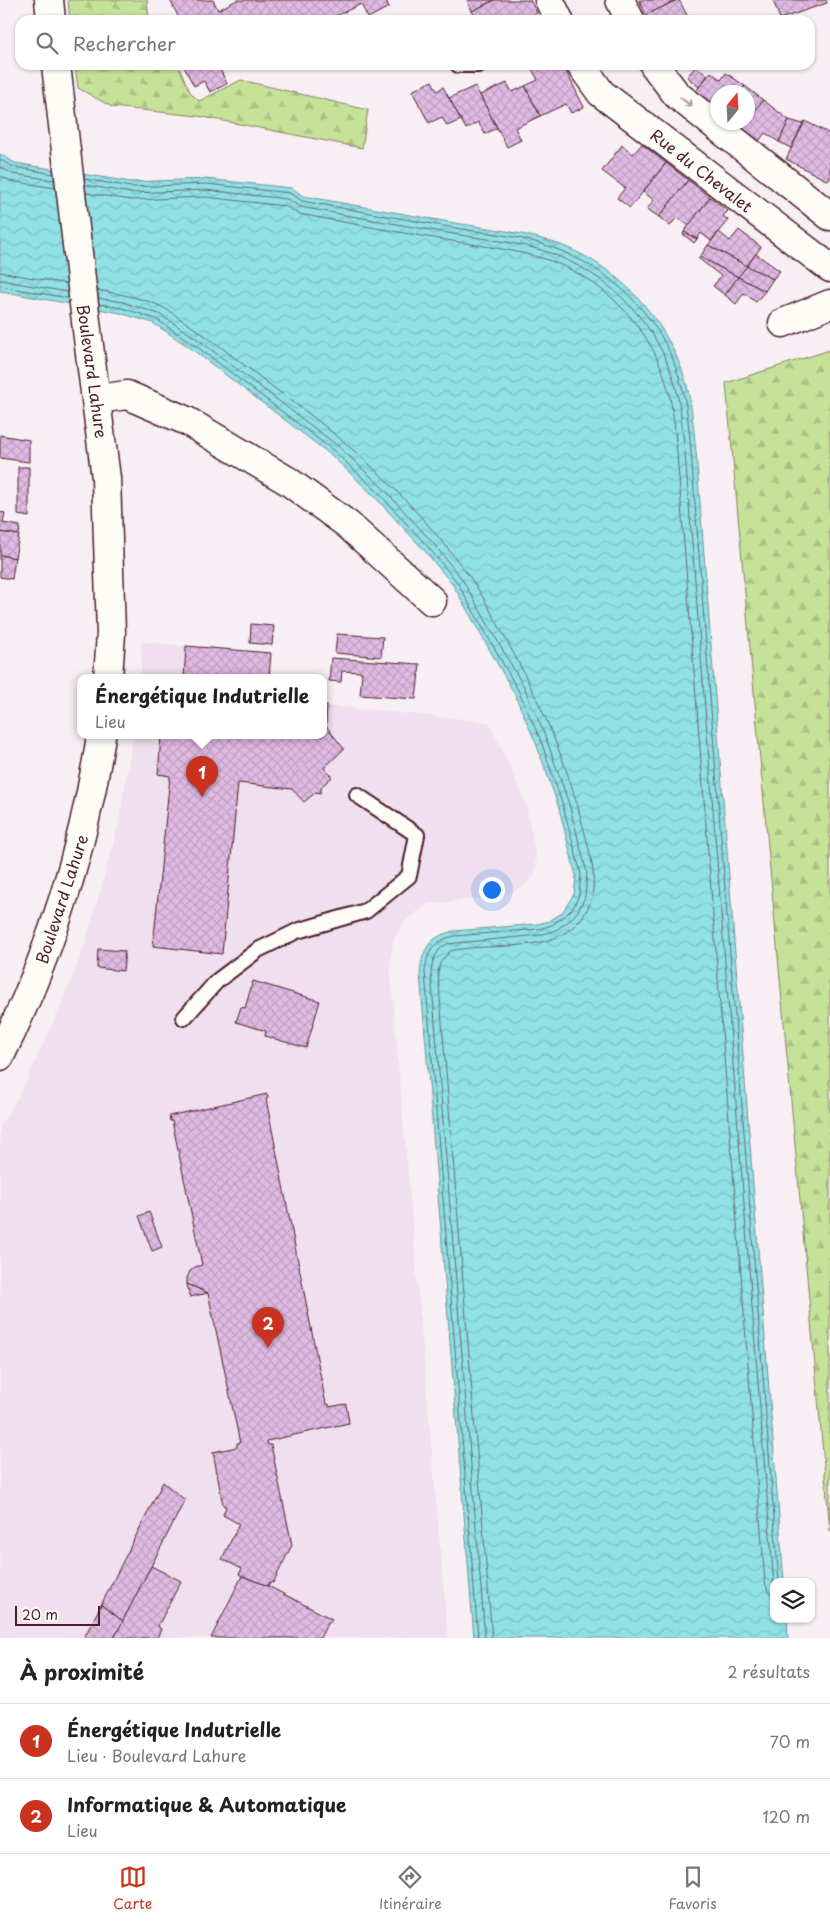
<!DOCTYPE html>
<html lang="fr">
<head>
<meta charset="utf-8">
<style>
  :root { --surface:#fff; --page:#f6f6f6; --text:#222; --muted:#767676; --line:#e0e0e0; --accent:#c8321e }
  body { margin:0; font-family:"Playpen Sans",sans-serif; background:var(--page); color:var(--text) }
  .controls { position:absolute; right:15px; bottom:15px; display:grid; overflow:hidden; border-radius:10px; box-shadow:0 1px 4px #0004 }
  .controls button { width:45px; height:45px; display:grid; place-items:center; padding:0; border:0; border-bottom:1px solid var(--line); background:var(--surface); color:var(--text); font:25px sans-serif }
  .compass { position:absolute; left:710px; top:85px; width:45px; height:45px; border-radius:50%; background:var(--surface); box-shadow:0 1px 4px #0004; rotate:18deg }
  .scale { position:absolute; left:15px; bottom:12px; width:85px; box-sizing:border-box; padding-left:5px; border:2px solid #4a1f2b; border-top:0; font-size:14px; line-height:18px; white-space:nowrap; color:#4a1f2b; -webkit-text-stroke:4px #fdfcf7; paint-order:stroke }
  .you { position:absolute; left:491px; top:889px; width:18px; height:18px; margin:-12px; border:4px solid #fff; border-radius:50%; background:#1a73e8; box-shadow:0 0 0 8px #1a73e833 }
  .badge { display:grid; place-items:center; width:32px; height:32px; border-radius:50%; background:var(--accent); color:#fff; font-size:16px; font-weight:700 }
  .pin { position:absolute; translate:-50% -41px; filter:drop-shadow(0 1px 2px #0008) }
  .pin::after { content:''; position:absolute; top:26px; width:18px; height:15px; background:inherit; clip-path:polygon(0 0,100% 0,50% 100%) }
  .popup { position:absolute; left:77px; top:674px; width:250px; height:65px; box-sizing:border-box; display:grid; place-content:center; border-radius:10px; background:var(--surface); filter:drop-shadow(0 1px 4px #0005); font-size:16px; white-space:nowrap; color:var(--muted) }
  .popup b { font-size:19px; color:var(--text) }
  .popup::after { content:''; position:absolute; left:50%; top:100%; margin-left:-10px; border:10px solid transparent; border-top-color:var(--surface) }
  .list { margin:0; padding:0; list-style:none }
  h2 { display:flex; justify-content:space-between; align-items:center; height:65px; margin:0; padding:0 20px; font-size:21px }
  h2 small { font-size:16px; font-weight:400; color:var(--muted) }
  .list li { display:grid; grid-template-columns:32px 1fr auto; gap:15px; align-items:center; box-sizing:border-box; height:75px; padding:0 20px; border-top:1px solid var(--line) }
  .list b { display:block; font-size:19px; white-space:nowrap }
  .list p { margin:0; font-size:16px; white-space:nowrap; color:var(--muted) }
  .list em { font-size:16px; font-style:normal; color:var(--muted) }
  .icon { flex:none; width:28px; height:28px; fill:none; stroke:currentColor; stroke-width:2; stroke-linecap:round; stroke-linejoin:round }
  .map { position:relative; flex:none; width:830px; height:1638px; overflow:hidden }
  .search { position:absolute; background:var(--surface); box-shadow:0 1px 4px #0004; left:15px; right:15px; top:15px; height:55px; display:flex; align-items:center; gap:12px; box-sizing:border-box; padding:0 18px; border-radius:15px; color:var(--muted); font-size:19px }
  .sheet { height:215px; background:var(--surface) }
  nav { display:flex; justify-content:space-around; align-items:center; box-sizing:border-box; height:70px; border-top:1px solid var(--line); background:var(--surface); font-size:14px; color:var(--muted) }
  nav a { display:grid; justify-items:center; gap:2px }
  nav .on { color:var(--accent) }
  .map>svg:first-child { display:block }
  .built { fill:#f0dfee }
  .forest { fill:url(#forest-firs); stroke:#888062 }
  .water { fill:url(#water-waves); stroke:#73939b }
  .lines { fill:none; stroke-linecap:round; stroke-linejoin:round }
  .shore { stroke:#666d75; stroke-width:1 }
  .building { fill:url(#building-cross-hatch); stroke:#4a1f2b }
  .lane-casing { stroke:#4a1f2b; stroke-width:18 }
  .street-casing { stroke:#4a1f2b; stroke-width:31 }
  .secondary-casing { stroke:#4a1f2b; stroke-width:31 }
  .lane { stroke:#fdfcf7; stroke-width:14 }
  .street { stroke:#fdfcf7; stroke-width:28 }
  .secondary { stroke:#fdfcf7; stroke-width:28 }
  .oneway { stroke:#ac999b }
  .labels { text-anchor:middle; dominant-baseline:central; stroke-width:4; stroke-linejoin:round; paint-order:stroke }
  .street-label { font-size:16px; fill:#4a1f2b; stroke:#fdfcf7 }
</style>
</head>
<body>
<div class="map">
<svg width="830" height="1638" viewBox="0 0 830 1638">
  <defs>
    <pattern id="forest-firs" width="22" height="20" patternUnits="userSpaceOnUse" patternTransform="scale(1.25)"><rect width="22" height="20" fill="#c6e299"/><path d="M5 1l3.5 6h-7zM16 11l3.5 6h-7z" fill="#acc184"/></pattern>
    <pattern id="water-waves" width="16" height="10" patternUnits="userSpaceOnUse" patternTransform="scale(1.25)"><rect width="16" height="10" fill="#8fe1e5"/><path d="M0 5q4-4 8 0t8 0" fill="none" stroke="#7dc1c5"/></pattern>
    <pattern id="building-cross-hatch" width="8" height="8" patternUnits="userSpaceOnUse" patternTransform="scale(1.25)"><rect width="8" height="8" fill="#dfbae3"/><path d="M0 0l8 8M0 8l8-8" fill="none" stroke="#c19fc3"/></pattern>
  </defs>
  <rect width="100%" height="100%" fill="#f7eff3"/>
  <filter id="ink" filterUnits="userSpaceOnUse"><feTurbulence type="fractalNoise" baseFrequency=".02" numOctaves="2"/><feDisplacementMap in="SourceGraphic" scale="10" xChannelSelector="R" yChannelSelector="G"/><feConvolveMatrix kernelMatrix="1 2 1 2 8 2 1 2 1" color-interpolation-filters="sRGB"/></filter>
  <g filter="url(#ink)">
    <g class="built">
      <path d="M141 642 271 653 269 678H141Z"/>
      <path d="M323 705 489 722 525 801 536 858 534 877 522 887 505 895 428 904 406 920 393 940 390 967 448 1638H0V1126L23 1089 62 1003 84 948 118 827 133 736H323Z"/>
    </g>
    <g class="forest">
      <path d="M68 0H147L149 20H70Z"/>
      <path d="M75 65H178L190 92 199 101 241 80 368 110 362 148 198 116 112 107 78 88Z"/>
      <path d="M830 350V1531L726 383Z"/>
    </g>
    <path class="water" d="M0 154 15 163 131 182 206 179 292 188 303 196C354 205 404 214 455 223 487 228 521 232 552 242 614 262 662 313 683 373 692 398 693 426 696 452L784 1582H774V1619H787L788 1638H474L420 973C422 949 430 936 454 931L538 924 549 921 562 913 574 894 576 876 559 808 536 743 514 693 453 585 424 550 373 495 331 455 189 347 153 323 120 313 0 291Z"/>
    <g class="lines">
      <g class="shore">
        <path d="M0 160 14 167 54 174"/>
        <path d="M0 167 13 174 54 180"/>
        <path d="M0 176 11 181 55 188"/>
        <path d="M84 179 131 187 206 184 290 193 302 201C353 210 404 219 455 228 487 233 521 236 551 247 610 268 661 316 679 377 687 402 689 427 691 452L779 1582"/>
        <path d="M85 185 131 193 206 190 287 199 300 207C351 216 402 225 453 234 485 239 519 242 550 253 607 274 654 319 673 378 681 402 682 428 685 453L774 1586"/>
        <path d="M86 193 131 200 205 197 285 206 299 214C350 223 401 233 452 241 483 246 515 250 545 259 601 277 650 326 666 382 673 405 675 429 677 453L765 1582 768 1591 774 1597"/>
        <path d="M0 272 67 284"/>
        <path d="M0 280 67 292"/>
        <path d="M0 286 68 298"/>
        <path d="M97 290C118 294 140 297 160 306 169 310 177 317 185 322 213 340 239 361 265 381 291 401 319 420 344 442 389 480 431 525 466 572 480 590 491 612 502 632 534 690 563 750 580 815 589 852 608 896 574 926 544 954 488 942 450 951L440 963 438 973 492 1638"/>
        <path d="M98 298 123 302 159 314 196 338 338 446 382 487 433 543 462 579 524 687 546 738 569 804 587 873 585 897 578 911 569 921 556 930 540 935 447 944C436 950 432 960 431 973L485 1638"/>
        <path d="M99 304 122 308 156 319 192 343 334 451 377 491 428 547 457 582 518 690 541 741 563 806 581 874 579 895 573 908 565 916 552 925 539 929 455 936C434 940 427 951 425 972L478 1638"/>
      </g>
    </g>
    <g class="building">
      <path d="M170 0H213L218 10 237 0H386L389 7 368 18 361 4 328 20H180Z"/>
      <path d="M467 0H495L472 11Z"/>
      <path d="M495 0H530L537 13 523 20H477L472 11Z"/>
      <path d="M639 0H677L646 15Z"/>
      <path d="M677 0H679L689 19 648 20 646 15Z"/>
      <path d="M773 0H826L827 3 780 19Z"/>
      <path d="M183 65H228L220 69 227 84 210 92 204 81 194 86Z"/>
      <path d="M540 65H563L584 107 571 113 566 104 540 116 525 86 538 80 532 69Z"/>
      <path d="M696 66 708 75 699 87 687 77Z"/>
      <path d="M711 72 721 80 726 73 745 86 740 92H718V108L696 91Z"/>
      <path d="M432 81 437 91 443 87 461 120 447 126 442 117 429 123 412 91Z"/>
      <path d="M507 83 512 92 525 86 540 116 515 128 521 140 507 147 480 95Z"/>
      <path d="M475 86 497 128 485 134 478 122 466 129 449 98Z"/>
      <path d="M745 86 763 100 748 121V92H740Z"/>
      <path d="M763 100 789 120 779 142 765 133 759 141 742 128Z"/>
      <path d="M789 120 803 124 791 148 779 142Z"/>
      <path d="M805 121 828 133 830 136V179L826 180 786 159Z"/>
      <path d="M642 144 666 163 630 208 617 198 625 188 602 171 622 145 633 154Z"/>
      <path d="M666 163 688 180 659 217 647 209 654 200 643 192Z"/>
      <path d="M688 180 710 197 689 226 677 217 670 226 659 217Z"/>
      <path d="M710 197 728 211 723 216 728 220 711 241 701 233 697 239 684 232Z"/>
      <path d="M739 230 761 247 747 266 708 245 719 232 730 241Z"/>
      <path d="M684 232 697 239 694 243 683 234Z"/>
      <path d="M708 245 747 266 738 277 700 257Z"/>
      <path d="M756 254 780 271 773 279 747 266Z"/>
      <path d="M700 257 738 277 725 295 713 286 721 276 698 258Z"/>
      <path d="M747 266 773 279 765 291 738 277Z"/>
      <path d="M738 277 765 291 756 302 744 293 736 304 725 295Z"/>
      <path d="M0 435 29 440V462L0 458Z"/>
      <path d="M18 467H29V517L18 515Z"/>
      <path d="M0 512 5 513 3 523 20 526 19 535 0 532Z"/>
      <path d="M0 532 19 535 15 558 0 555Z"/>
      <path d="M0 555 15 558 12 579 0 577Z"/>
      <path d="M251 624 274 626 272 645 250 643Z"/>
      <path d="M337 634 383 637 381 657 335 653Z"/>
      <path d="M186 646 271 653 269 678H184Z"/>
      <path d="M331 658 420 664 416 699 360 695 362 672 342 671 341 682 329 681Z"/>
      <path d="M323 705H327L326 726 344 749 324 768 332 777 322 786 320 793 316 792 304 802 292 789 238 783 222 954 153 946 170 776 158 774 161 736H323Z"/>
      <path d="M98 949 125 951 123 971 97 968Z"/>
      <path d="M253 981 320 1001 306 1048 265 1036 266 1031 236 1022 241 1007 245 1008Z"/>
      <path d="M267 1094 268 1098 266 1099 326 1404H329V1407L346 1404 349 1423 267 1441 268 1445H271L292 1545 273 1583 270 1582 268 1586 242 1576 239 1574 242 1569 222 1559 239 1524 223 1515 226 1507 223 1505 213 1452 237 1447V1443H240L208 1293 187 1284V1278L190 1271 195 1267 202 1265 172 1121H170L169 1116Z"/>
      <path d="M149 1212 162 1247 152 1251 139 1216Z"/>
      <path d="M187 1284 208 1293 190 1297Z"/>
      <path d="M163 1482 185 1500 123 1621 101 1605Z"/>
      <path d="M151 1566 181 1581 158 1626 161 1629 157 1638H114Z"/>
      <path d="M242 1576 268 1586 332 1619 330 1623 328 1622 320 1638H211Z"/>
      <path d="M101 1605 123 1621 114 1638H84Z"/>
    </g>
    <g class="lines">
      <defs>
        <g id="lane">
          <path d="M458 65H479"/>
          <path d="M184 1018 217 981 258 950 297 931 366 911 409 876 417 835 357 795"/>
        </g>
        <g id="street">
          <path d="M549 0 559 20"/>
          <path d="M620 0 630 20"/>
          <path d="M581 65 601 93 830 268"/>
          <path d="M654 65 677 95 830 216"/>
          <path d="M783 323 830 304"/>
          <path d="M97 399 127 395 187 421 288 481 347 524 432 601"/>
        </g>
        <g id="secondary">
          <path d="M49 0 51 20"/>
          <path d="M56 65 87 330 106 478 111 633 108 678"/>
          <path d="M0 1056C50 955 84 848 101 736"/>
        </g>
      </defs>
      <use href="#lane" class="lane-casing"/>
      <use href="#street" class="street-casing"/>
      <use href="#secondary" class="secondary-casing"/>
      <use href="#lane" class="lane"/>
      <use href="#street" class="street"/>
      <use href="#secondary" class="secondary"/>
    </g>
    <defs><path id="oneway-shaft" d="M-6 0H5M1.5-3L5.5 0L1.5 3" fill="none" stroke-width="1.6" stroke-linecap="round" stroke-linejoin="round" transform="scale(1.25)"/></defs>
    <use class="oneway" href="#oneway-shaft" transform="translate(686 102) rotate(38)"/>
  </g>
  <g class="labels">
    <g class="street-label">
      <text transform="translate(702 170) rotate(38)">Rue du Chevalet</text>
      <text transform="translate(93 371) rotate(82)">Boulevard Lahure</text>
      <text transform="translate(61 899) rotate(-72)">Boulevard Lahure</text>
    </g>
  </g>
</svg>
<div class="controls">
<button><svg class="icon" aria-label="layers" viewBox="0 0 24 24"><path d="M12 4l9 5-9 5-9-5zM3 14l9 5 9-5"/></svg></button>
</div>
<svg class="compass" viewBox="-18 -18 36 36"><path d="M0-13l5 13h-10z" fill="#e53935"/><path d="M0 13l5-13h-10z" fill="#767676"/></svg>
<div class="scale">20 m</div>
<div class="you"></div>
<div class="pin badge" style="left:202px;top:797px">1</div>
<div class="popup"><b>Énergétique Indutrielle</b>Lieu</div>
<div class="pin badge" style="left:268px;top:1348px">2</div>
<div class="search"><svg class="icon" aria-label="search" viewBox="0 0 24 24"><circle cx="10" cy="10" r="6"/><path d="M15 15l6 6"/></svg>Rechercher</div>
</div>
<section class="sheet">
<h2>À proximité<small>2 résultats</small></h2>
<ul class="list">
<li><span class="badge">1</span><div><b>Énergétique Indutrielle</b><p>Lieu · Boulevard Lahure</p></div><em>70 m</em></li>
<li><span class="badge">2</span><div><b>Informatique &amp; Automatique</b><p>Lieu</p></div><em>120 m</em></li>
</ul>
</section>
<nav>
<a class="on"><svg class="icon" aria-label="map" viewBox="0 0 24 24"><path d="M3 6l6-2 6 2 6-2v14l-6 2-6-2-6 2zM9 4v14M15 6v14"/></svg>Carte</a>
<a><svg class="icon" aria-label="directions" viewBox="0 0 24 24"><path d="M12 3l9 9-9 9-9-9zM9 14v-3h6M13 9l2 2-2 2"/></svg>Itinéraire</a>
<a><svg class="icon" aria-label="saved" viewBox="0 0 24 24"><path d="M7 4h10v16l-5-4-5 4z"/></svg>Favoris</a>
</nav>
</body>
</html>
